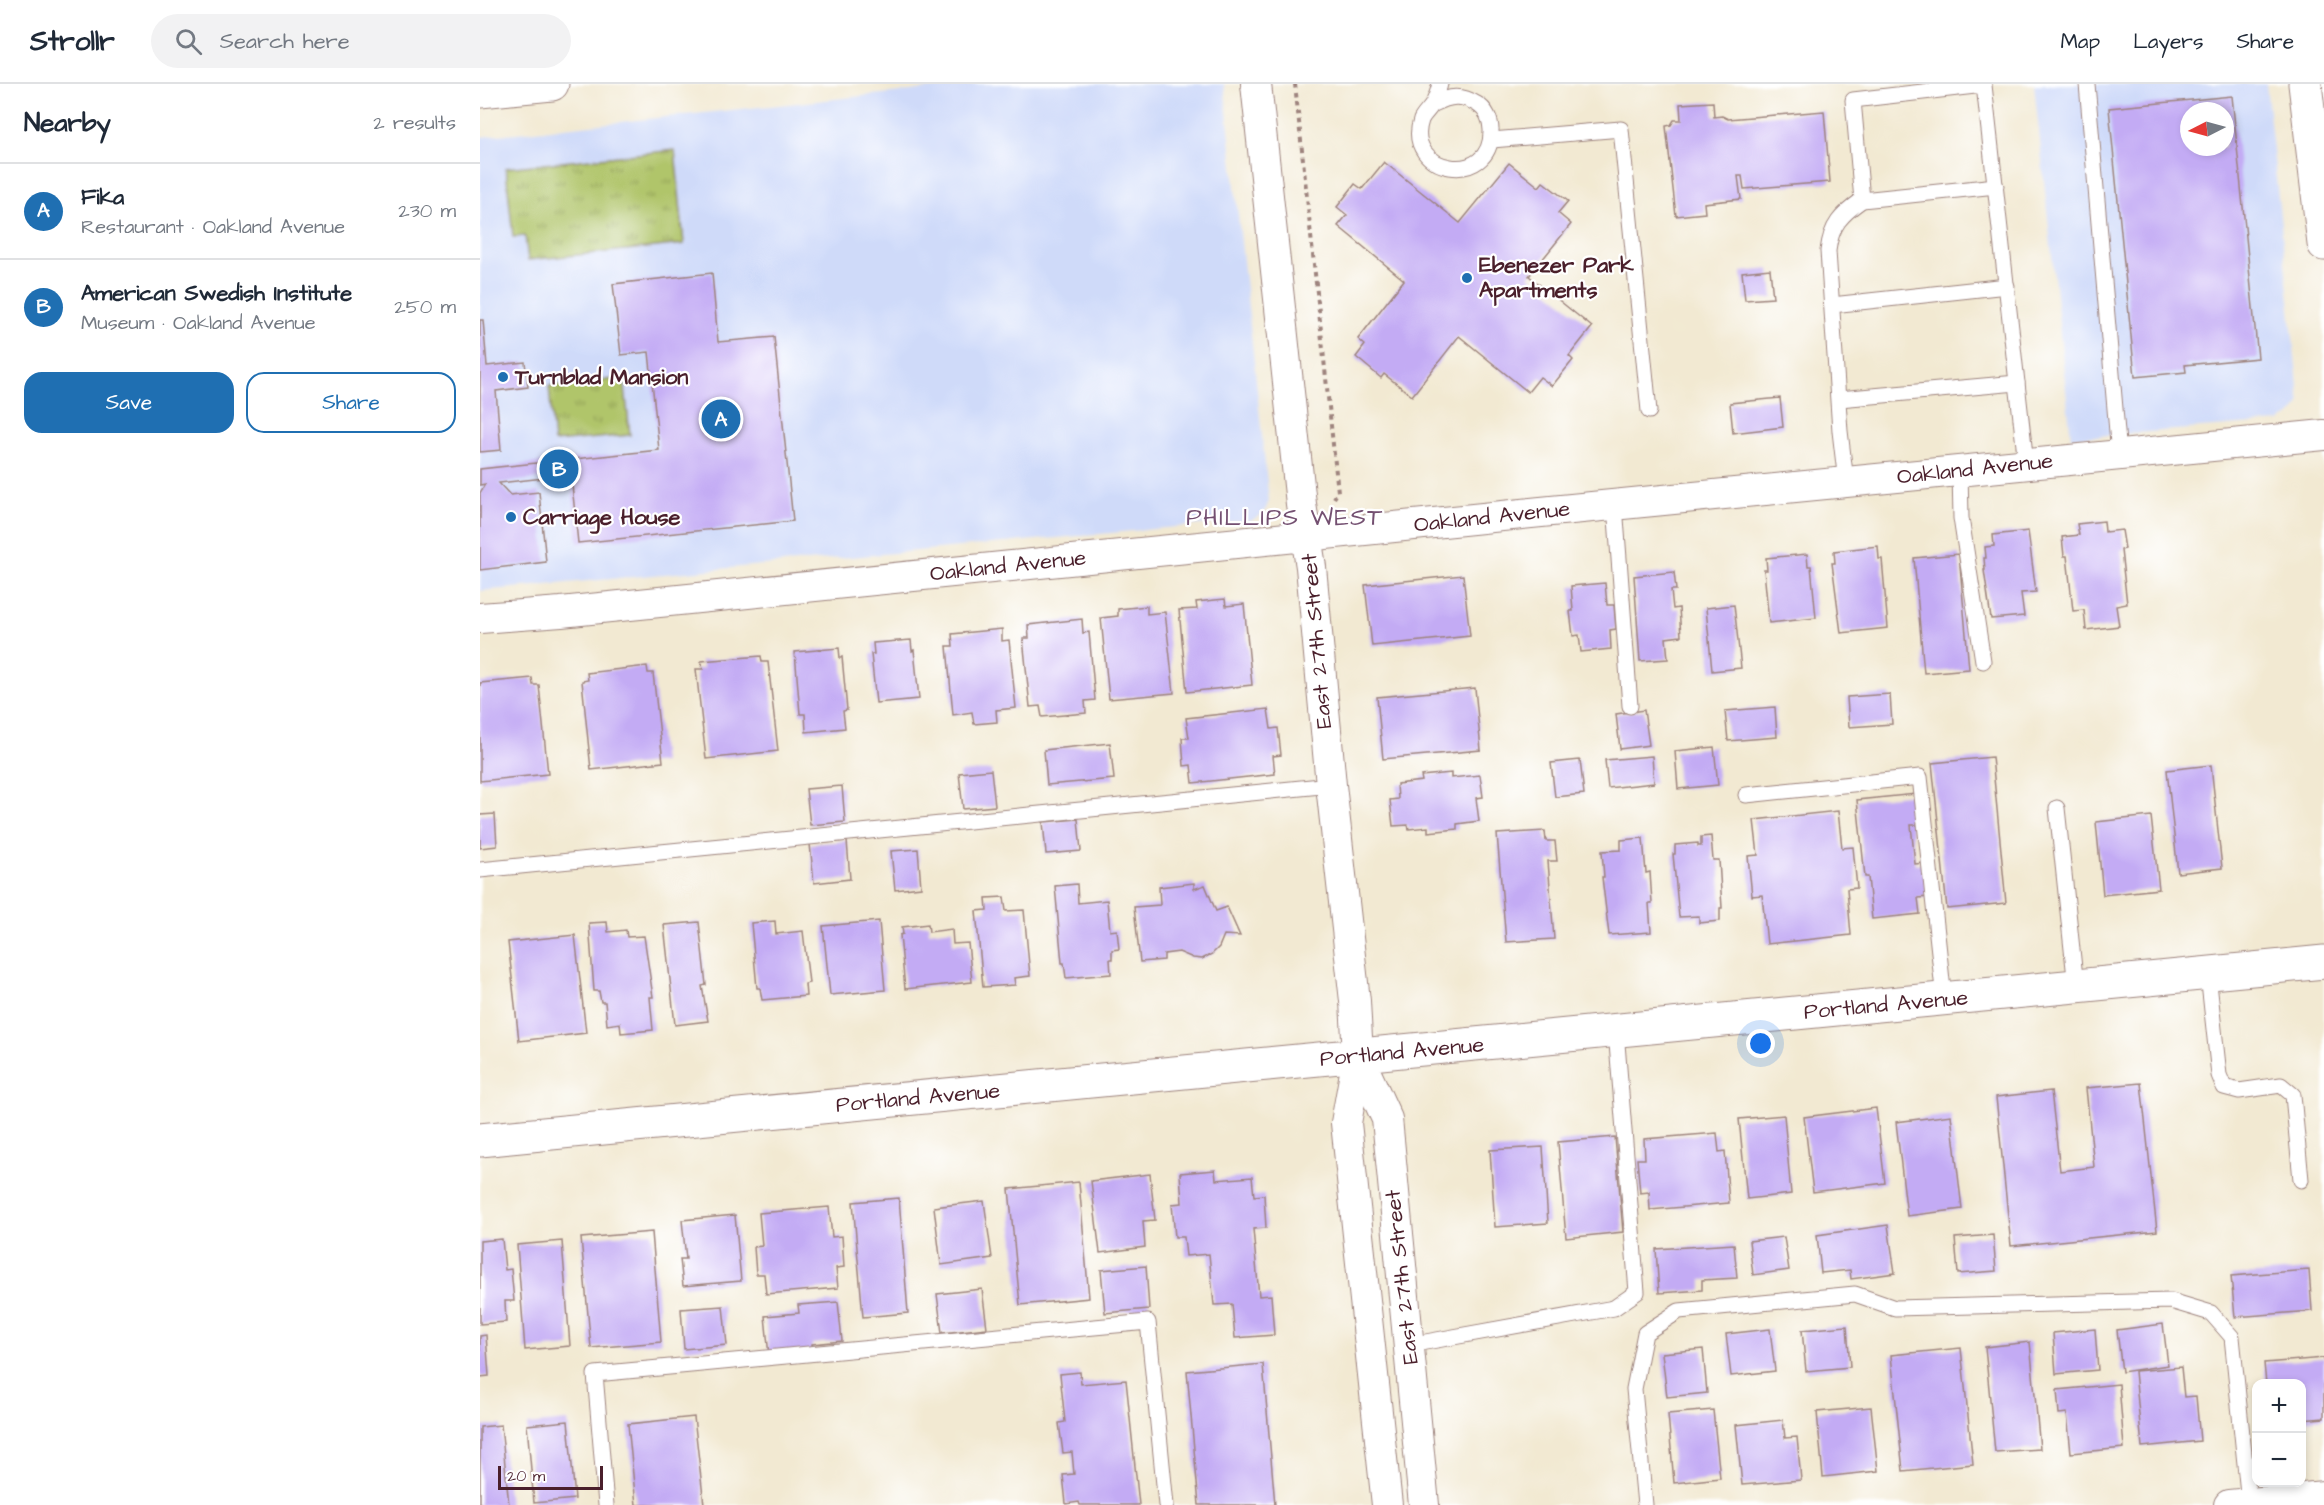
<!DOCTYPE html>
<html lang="en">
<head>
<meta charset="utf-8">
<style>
  :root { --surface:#fff; --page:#f2f2f3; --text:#1f2937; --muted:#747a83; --line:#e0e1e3; --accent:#1f6fb2 }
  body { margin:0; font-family:"Architects Daughter",sans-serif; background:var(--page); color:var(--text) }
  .controls { position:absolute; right:18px; bottom:18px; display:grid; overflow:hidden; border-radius:12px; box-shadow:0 3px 9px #0003 }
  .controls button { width:54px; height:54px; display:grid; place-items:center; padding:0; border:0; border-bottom:2px solid var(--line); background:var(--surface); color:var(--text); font:30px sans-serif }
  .compass { position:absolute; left:1700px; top:18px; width:54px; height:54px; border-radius:50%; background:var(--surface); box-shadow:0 3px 9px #0003; rotate:264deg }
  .scale { position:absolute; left:18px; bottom:15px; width:105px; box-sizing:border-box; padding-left:6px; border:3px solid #4a1f2b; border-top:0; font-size:16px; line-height:21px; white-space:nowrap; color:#4a1f2b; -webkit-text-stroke:4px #fff; paint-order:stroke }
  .you { position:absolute; left:1281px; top:960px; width:21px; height:21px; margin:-15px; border:4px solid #fff; border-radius:50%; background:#1a73e8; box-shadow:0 0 0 9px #1a73e833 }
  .badge { display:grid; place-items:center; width:39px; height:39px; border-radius:50%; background:var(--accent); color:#fff; font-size:20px; font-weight:700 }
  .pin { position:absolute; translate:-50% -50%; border:3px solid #fff; box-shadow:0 2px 6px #0006 }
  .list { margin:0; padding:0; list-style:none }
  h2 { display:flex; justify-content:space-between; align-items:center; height:78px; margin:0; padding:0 24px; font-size:26px }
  h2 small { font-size:20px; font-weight:400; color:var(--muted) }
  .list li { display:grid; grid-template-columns:39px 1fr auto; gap:18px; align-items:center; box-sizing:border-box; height:96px; padding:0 24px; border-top:2px solid var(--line) }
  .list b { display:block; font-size:22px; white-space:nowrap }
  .list p { margin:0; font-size:20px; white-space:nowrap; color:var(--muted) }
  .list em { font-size:20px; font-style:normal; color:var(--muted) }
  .actions { display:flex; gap:12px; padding:18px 24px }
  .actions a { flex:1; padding:14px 0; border:2px solid var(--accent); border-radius:18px; text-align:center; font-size:21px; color:var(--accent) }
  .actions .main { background:var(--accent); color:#fff }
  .icon { flex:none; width:33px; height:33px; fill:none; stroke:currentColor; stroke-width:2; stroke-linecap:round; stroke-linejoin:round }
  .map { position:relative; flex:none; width:1844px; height:1421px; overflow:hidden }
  header { display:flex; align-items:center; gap:36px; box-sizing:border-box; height:84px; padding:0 30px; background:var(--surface); border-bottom:2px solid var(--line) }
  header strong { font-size:28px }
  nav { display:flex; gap:33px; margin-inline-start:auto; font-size:21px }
  .search { width:420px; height:54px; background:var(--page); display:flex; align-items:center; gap:15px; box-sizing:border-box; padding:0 21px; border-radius:33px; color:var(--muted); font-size:22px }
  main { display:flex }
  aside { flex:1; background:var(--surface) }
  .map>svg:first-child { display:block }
  .built { fill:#cfdaf9; fill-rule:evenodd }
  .grass { fill:url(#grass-tufts); stroke:#7d724a; stroke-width:1.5 }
  .building { fill:#c3abf4; fill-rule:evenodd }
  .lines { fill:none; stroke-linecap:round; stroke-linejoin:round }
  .service-casing { stroke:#9e847e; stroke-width:17 }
  .minor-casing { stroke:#9e847e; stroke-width:32 }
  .tertiary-casing { stroke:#9e847e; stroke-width:35 }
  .path { stroke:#9e847e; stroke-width:4; stroke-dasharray:4.5 4.5; stroke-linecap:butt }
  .service { stroke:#fff; stroke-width:15 }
  .minor { stroke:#fff; stroke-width:30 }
  .tertiary { stroke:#fff; stroke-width:33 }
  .poi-dot { fill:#1f6fb2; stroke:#fff; stroke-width:2 }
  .labels { text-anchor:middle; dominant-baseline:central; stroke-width:4.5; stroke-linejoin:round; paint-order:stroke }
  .poi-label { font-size:22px; font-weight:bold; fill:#4a1f2b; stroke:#fff; text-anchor:start }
  .street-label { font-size:22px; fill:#4a1f2b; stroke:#fff }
  .neighbourhood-label { font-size:24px; letter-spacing:1.5px; fill:#745071; stroke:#fff }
</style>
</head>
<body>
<header>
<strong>Strollr</strong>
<div class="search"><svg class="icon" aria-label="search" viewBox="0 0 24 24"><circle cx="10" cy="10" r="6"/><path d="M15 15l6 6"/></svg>Search here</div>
<nav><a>Map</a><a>Layers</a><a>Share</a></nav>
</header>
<main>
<aside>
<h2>Nearby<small>2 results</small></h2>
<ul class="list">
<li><span class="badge">A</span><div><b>Fika</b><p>Restaurant · Oakland Avenue</p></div><em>230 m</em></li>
<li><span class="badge">B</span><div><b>American Swedish Institute</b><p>Museum · Oakland Avenue</p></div><em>250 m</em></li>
</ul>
<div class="actions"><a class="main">Save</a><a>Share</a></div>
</aside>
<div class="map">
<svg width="1844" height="1421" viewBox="0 0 1844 1421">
  <defs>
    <pattern id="grass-tufts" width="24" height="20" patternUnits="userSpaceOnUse" patternTransform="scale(1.5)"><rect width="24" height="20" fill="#b0c56a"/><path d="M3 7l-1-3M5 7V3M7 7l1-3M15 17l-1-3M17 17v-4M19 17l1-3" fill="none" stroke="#919f57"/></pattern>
  </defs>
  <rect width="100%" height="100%" fill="#fff"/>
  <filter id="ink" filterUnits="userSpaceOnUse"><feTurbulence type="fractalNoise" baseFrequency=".0167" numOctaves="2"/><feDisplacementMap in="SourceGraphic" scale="12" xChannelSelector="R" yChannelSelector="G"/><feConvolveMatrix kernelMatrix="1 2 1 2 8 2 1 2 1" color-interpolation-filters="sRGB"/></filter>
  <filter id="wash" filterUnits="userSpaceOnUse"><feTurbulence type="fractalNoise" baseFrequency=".008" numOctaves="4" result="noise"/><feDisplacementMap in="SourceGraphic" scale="24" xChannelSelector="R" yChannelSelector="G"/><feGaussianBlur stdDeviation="1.35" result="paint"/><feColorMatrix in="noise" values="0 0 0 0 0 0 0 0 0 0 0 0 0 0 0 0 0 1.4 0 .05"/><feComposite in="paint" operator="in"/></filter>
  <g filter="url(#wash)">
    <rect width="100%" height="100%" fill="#f2e9d2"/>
    <g class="built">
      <path d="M495 0H744L789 417 784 429 772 436 0 507V53Z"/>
      <path d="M1554 0H1786L1820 320 1810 332 1799 338 1591 354ZM1709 27H1745V63H1709Z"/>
    </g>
    <g class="grass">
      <path d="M195 66 204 160 48 176 45 152 33 153 26 84Z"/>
      <path d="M144 294 150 351 74 358 69 302Z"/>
    </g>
    <g id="blocks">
      <g class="building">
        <path d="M1752 12 1778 274 1705 281 1706 288 1655 293 1629 24ZM1709 27H1745V63H1709Z"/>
        <path d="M1233 18 1234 33 1242 32 1248 35 1344 27 1350 98 1264 105 1262 92H1258L1261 115 1224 119 1225 129 1196 132 1186 42 1191 41 1194 36H1201L1200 20Z"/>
        <path d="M904 78 980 139 1029 79 1059 103 1063 98 1088 117 1078 129 1091 140 1049 192 1112 243 1089 272 1093 276 1072 302 1060 293 1048 308 979 252 932 312 904 290 901 294 876 273 885 261 878 255 924 196 858 142 867 131 857 123 875 100 882 105Z"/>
        <path d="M1290 185 1293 214 1265 216 1262 188Z"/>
        <path d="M232 189 238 258 294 253 313 437 98 459 91 391 19 399 30 411 59 408 66 478 0 486V409L5 400 0 401V385L179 366 169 268 141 271 133 200Z"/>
        <path d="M0 236H3L7 282 45 278 48 303 16 307 21 366 0 368Z"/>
        <path d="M1300 314 1303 343 1253 349 1250 319Z"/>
        <path d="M1624 437 1625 448 1642 446 1645 465 1641 466 1647 520 1636 522 1639 542 1606 546 1604 526 1593 527 1587 472H1584L1582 453 1599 451 1597 440Z"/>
        <path d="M1548 447 1556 508 1541 509 1544 532 1511 535 1504 486H1505L1504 474H1506L1505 463 1514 462 1513 451Z"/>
        <path d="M1398 462 1399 475H1402L1408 544 1361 549 1352 479H1355L1354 467Z"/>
        <path d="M1327 470 1328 482H1331L1336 534 1289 539 1284 486H1287L1286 474Z"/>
        <path d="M1479 470 1489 585 1444 589 1434 474Z"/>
        <path d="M1194 488 1196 506H1191L1193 525 1199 524 1201 552 1186 554 1188 575 1160 577 1154 492Z"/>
        <path d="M983 491 990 552 892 562 885 501Z"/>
        <path d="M1125 499 1127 521H1134L1136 545 1130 546 1131 565 1101 568 1099 551 1093 552 1090 527H1093L1091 502Z"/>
        <path d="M745 515 746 522 764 520 772 601 707 608 699 526 717 525 716 518Z"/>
        <path d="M1254 521 1261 584 1232 587 1226 524Z"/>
        <path d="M667 522V530L685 528 694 609 629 615 621 534 638 532V525Z"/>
        <path d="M602 535 603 549 609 548 615 616 605 617 606 629 562 633 560 622 550 623 543 554H549L548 541Z"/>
        <path d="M522 545V557L529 556 536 624 516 626 517 638 494 640 492 628 473 631 467 562H473L472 550Z"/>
        <path d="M431 556 432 567 434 566 439 615 396 619 391 570H394L393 559Z"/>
        <path d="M359 564 360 574 362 573 367 626 363 627 365 644 326 648 325 630H320L315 568Z"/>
        <path d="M281 572 282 578H288L298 667 226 675 216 585H223L221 577Z"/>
        <path d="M167 582 168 589H173L183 678 111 686 102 597 108 596 107 589Z"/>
        <path d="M52 594 53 601H59L68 690 0 697V599Z"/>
        <path d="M995 604 1001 666 903 675 897 613Z"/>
        <path d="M1410 610 1412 640 1369 643 1367 613Z"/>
        <path d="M1295 623 1297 653 1248 657 1245 627Z"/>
        <path d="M788 625 791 645 798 644 801 671 793 672 795 690 713 699 711 681 704 682 702 654H709L706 634Z"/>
        <path d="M1164 626 1169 661 1140 665 1136 630Z"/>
        <path d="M630 659 634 695 567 701 564 666Z"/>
        <path d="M1234 663 1238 701 1198 705 1195 667Z"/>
        <path d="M1172 672 1174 699 1128 704 1125 676Z"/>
        <path d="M1512 673 1526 819 1467 825 1452 679Z"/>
        <path d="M1100 676 1104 710 1075 713 1071 679Z"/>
        <path d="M1731 681 1742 784 1698 789 1687 686Z"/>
        <path d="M511 686 515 722 483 725 479 689Z"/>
        <path d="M971 689V694L1000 691 1003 713 996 714 999 737 977 740V745L948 748V743L929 745 928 741 913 742 910 716 918 715 917 700 942 697 941 692Z"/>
        <path d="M362 702 365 738 330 741 326 705Z"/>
        <path d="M1436 710 1440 741H1431L1435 780 1445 779 1448 813 1438 814 1440 830 1392 835 1388 793H1385L1377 716Z"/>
        <path d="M1358 727 1362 764 1373 763 1377 804 1367 805 1371 851 1287 860 1282 811 1272 812 1268 772 1278 771 1274 736Z"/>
        <path d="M15 730 17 762 0 764V731Z"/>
        <path d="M1671 732 1679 805 1623 811 1616 738Z"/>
        <path d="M598 735 601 767 566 770 563 738Z"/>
        <path d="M1065 747 1066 757H1075L1077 777H1068L1074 855 1026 858 1017 750Z"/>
        <path d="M1231 752 1233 776H1239L1242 824H1240V837L1219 839V832L1199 833 1193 770H1195V761L1218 759V762H1221V753Z"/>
        <path d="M1163 754 1166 789 1170 788 1172 819H1169L1171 848 1129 851 1122 793H1124L1122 767 1141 766V756Z"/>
        <path d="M367 757 370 795 334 799 330 760Z"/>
        <path d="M438 765 441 803 415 806 411 767Z"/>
        <path d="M714 799V805L725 801 736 827 747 823 760 852 744 851 739 863 732 870 722 875 713 874 699 868 684 870V876L660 878 654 823 680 821 679 803Z"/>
        <path d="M597 800 598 819 627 816 630 847 637 846 639 865 632 866V875H630L631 890 586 894 584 879H582L575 802Z"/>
        <path d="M524 813 526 827 544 826 550 892 534 894 535 901 503 903 496 827 507 826 506 814Z"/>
        <path d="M295 837 296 850 323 847 329 899 325 900 326 912 282 916 280 904H277L271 839Z"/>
        <path d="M399 837 405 906 350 911 343 842Z"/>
        <path d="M127 838 128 848 146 846 147 853 164 852 173 913H170L173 946 141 949 140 939 127 941 125 918H121L119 907H114L109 839Z"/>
        <path d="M219 838 226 901 222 902 228 937 195 941 184 841Z"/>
        <path d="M448 840 449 848 472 845 473 860 488 859 492 898 425 905 420 851 423 850 422 843Z"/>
        <path d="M95 851 106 949 39 957 28 858Z"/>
        <path d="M1661 999 1677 1147 1531 1162 1516 1013 1571 1007 1580 1087 1614 1083 1606 1004Z"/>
        <path d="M1396 1024 1405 1099 1333 1108 1324 1033Z"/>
        <path d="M1304 1031 1311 1110 1267 1115 1259 1035Z"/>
        <path d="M1471 1031 1482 1125 1427 1132 1416 1038Z"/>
        <path d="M1237 1049 1239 1068 1245 1067 1249 1119 1170 1126 1169 1108 1160 1109 1157 1075H1165L1164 1055Z"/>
        <path d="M1135 1053 1143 1148 1086 1154 1078 1058Z"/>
        <path d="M1063 1063 1068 1139 1015 1143 1010 1066Z"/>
        <path d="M735 1086 736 1096 772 1093 774 1112 784 1111 786 1144 773 1145 779 1212 791 1211 794 1251 755 1254 752 1220 734 1221 729 1170 706 1172 704 1153H695L692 1120 702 1119 700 1089Z"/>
        <path d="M670 1090 675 1136 663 1137 665 1163 620 1169 611 1097Z"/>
        <path d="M599 1098 609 1214 540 1221 529 1105Z"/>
        <path d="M419 1114 428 1229 383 1233 373 1118Z"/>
        <path d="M504 1117 512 1174 461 1181 454 1123Z"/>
        <path d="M349 1123 352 1153 362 1152 364 1183 356 1184 358 1204 286 1210 284 1190H276L274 1163 282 1162 279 1129Z"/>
        <path d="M255 1131 261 1197 203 1202 200 1175H206L202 1136Z"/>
        <path d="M1408 1141 1415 1189 1371 1195 1370 1186 1341 1189 1337 1151Z"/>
        <path d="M172 1148 181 1258 111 1264 101 1154Z"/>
        <path d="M1513 1151 1516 1187 1478 1190 1475 1154Z"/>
        <path d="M1304 1153 1309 1186 1273 1191 1269 1157Z"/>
        <path d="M22 1155 25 1186 31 1185 34 1217H25L26 1238 0 1240V1157Z"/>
        <path d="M82 1157 90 1262 45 1266 37 1161Z"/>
        <path d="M1254 1160 1257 1194 1222 1196V1206L1179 1209 1176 1165Z"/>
        <path d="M666 1182 669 1225 625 1229 621 1186Z"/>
        <path d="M1829 1186 1832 1227 1755 1233 1751 1192Z"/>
        <path d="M502 1205 507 1244 462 1249 457 1210Z"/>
        <path d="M358 1218 362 1257 332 1260V1268L289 1272 285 1232 319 1229 318 1221Z"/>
        <path d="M243 1222 247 1261 204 1265 201 1225Z"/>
        <path d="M1683 1240 1688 1281 1642 1288 1637 1246Z"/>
        <path d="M1367 1242 1370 1283 1326 1287 1322 1246Z"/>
        <path d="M1290 1245 1295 1287 1251 1292 1246 1250Z"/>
        <path d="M1615 1245 1618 1286 1576 1290 1573 1249Z"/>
        <path d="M6 1251 9 1292 0 1293V1252Z"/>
        <path d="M1550 1258 1560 1365 1515 1368 1505 1263Z"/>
        <path d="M1481 1264 1493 1380 1423 1387 1411 1271Z"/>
        <path d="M1223 1265 1227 1309 1187 1313 1182 1269Z"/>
        <path d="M1844 1274V1334L1822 1336V1300H1786L1784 1279Z"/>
        <path d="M783 1280 795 1421H719L707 1287Z"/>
        <path d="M1701 1283 1704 1313 1716 1312 1720 1357 1662 1363 1655 1287Z"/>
        <path d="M600 1288 601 1300 646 1296 659 1421H600L599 1418 586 1420 583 1391 594 1390 592 1368 583 1369 579 1339 585 1338 580 1290Z"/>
        <path d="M1639 1300 1644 1364 1591 1369 1587 1329 1579 1330 1577 1306Z"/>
        <path d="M1391 1323 1398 1387 1343 1393 1337 1328Z"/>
        <path d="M1233 1326 1240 1394 1194 1399 1188 1330Z"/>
        <path d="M214 1333 224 1421H156L148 1340Z"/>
        <path d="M1303 1336 1305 1354 1317 1353 1321 1396 1262 1401 1256 1341Z"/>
        <path d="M88 1337 95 1415 54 1419 47 1341Z"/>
        <path d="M21 1341 29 1421H0V1343Z"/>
      </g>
    </g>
  </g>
  <g filter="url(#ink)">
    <use href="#blocks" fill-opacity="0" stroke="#9e847e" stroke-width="1.5"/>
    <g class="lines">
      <defs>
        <g id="service">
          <path d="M1607 0 1639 371"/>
          <path d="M954 20C970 12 981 10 997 20 1006 25 1011 36 1011 46 1013 105 923 89 941 36 943 31 949 26 952 21 956 15 958 7 960 0"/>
          <path d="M1012 56 1141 45 1169 327"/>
          <path d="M1382 116 1516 102"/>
          <path d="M1352 221 1527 202"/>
          <path d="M1359 315 1537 299"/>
          <path d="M1480 386 1481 434 1503 577"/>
          <path d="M1366 398 1360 347 1348 167C1351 141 1361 131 1382 116L1373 16 1504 1 1546 380"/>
          <path d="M1135 421 1150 622"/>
          <path d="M1266 711 1440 693 1464 915"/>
          <path d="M1577 724 1596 903"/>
          <path d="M0 786 851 701"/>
          <path d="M1728 890 1739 991 1744 1003 1759 1007 1801 1001 1813 1011 1821 1096"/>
          <path d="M929 1261 1134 1224 1157 1208 1136 947"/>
          <path d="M126 1421 115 1290 668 1238 686 1421"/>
          <path d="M1165 1421 1154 1305 1165 1249 1199 1227 1375 1210 1415 1224 1691 1217 1731 1229 1752 1253 1769 1419"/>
        </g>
        <g id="minor">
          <path d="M776 0 821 420 831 483 851 701 875 917 878 972 866 1039 907 1421"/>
          <path d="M0 534 81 528 1061 428 1844 351"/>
          <path d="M878 972 907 1035 944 1421"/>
          <path d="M1749 1421 1844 1412"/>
        </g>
        <g id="tertiary">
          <path d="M1825 0 1844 160"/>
          <path d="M0 7 72 0"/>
          <path d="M0 1056 1844 878"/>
        </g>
      </defs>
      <use href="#service" class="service-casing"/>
      <use href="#minor" class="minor-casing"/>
      <use href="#tertiary" class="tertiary-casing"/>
      <path class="path" d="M815 0 858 408 854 414"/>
      <use href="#service" class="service"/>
      <use href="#minor" class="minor"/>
      <use href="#tertiary" class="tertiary"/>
    </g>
  </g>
  <g class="poi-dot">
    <circle cx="987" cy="194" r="6"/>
    <circle cx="23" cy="293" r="6"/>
    <circle cx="31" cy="433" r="6"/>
  </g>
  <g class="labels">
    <g class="poi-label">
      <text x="999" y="181">Ebenezer Park<tspan x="999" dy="25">Apartments</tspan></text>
      <text x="35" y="293">Turnblad Mansion</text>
      <text x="43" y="433">Carriage House</text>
    </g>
    <g class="street-label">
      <text transform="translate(1495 385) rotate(-6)">Oakland Avenue</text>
      <text transform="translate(1012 433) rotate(-6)">Oakland Avenue</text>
      <text transform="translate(528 482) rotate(-6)">Oakland Avenue</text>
      <text transform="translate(837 557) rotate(-95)">East 27th Street</text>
      <text transform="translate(1406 921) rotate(-5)">Portland Avenue</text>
      <text transform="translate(922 968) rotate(-5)">Portland Avenue</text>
      <text transform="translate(438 1014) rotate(-5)">Portland Avenue</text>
      <text transform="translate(922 1193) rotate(-96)">East 27th Street</text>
    </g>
    <g class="neighbourhood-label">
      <text x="805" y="434">PHILLIPS WEST</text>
    </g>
  </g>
</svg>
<div class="controls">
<button>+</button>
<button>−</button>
</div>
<svg class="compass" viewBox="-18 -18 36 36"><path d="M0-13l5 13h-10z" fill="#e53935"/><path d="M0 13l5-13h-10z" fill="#747a83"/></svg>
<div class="scale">20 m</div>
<div class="you"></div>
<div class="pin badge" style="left:241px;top:335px">A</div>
<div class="pin badge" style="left:79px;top:385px">B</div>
</div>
</main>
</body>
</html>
